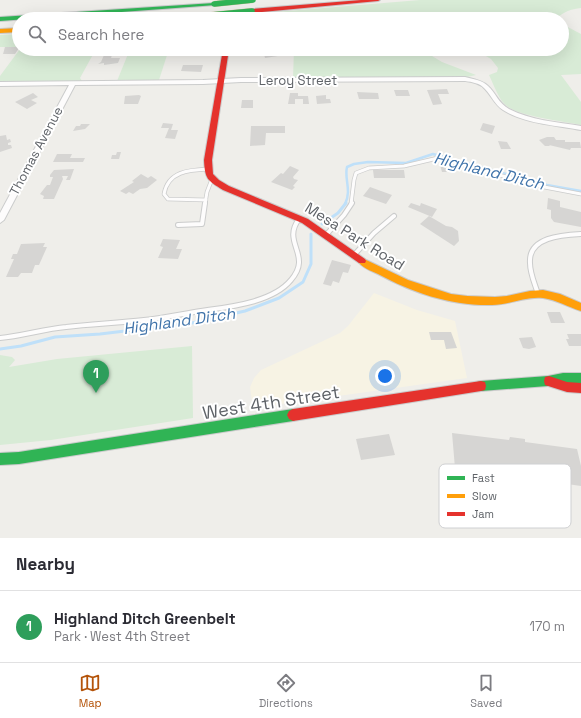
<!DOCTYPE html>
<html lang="en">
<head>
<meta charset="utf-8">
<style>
  :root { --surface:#fff; --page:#f2f2f3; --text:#2b2b33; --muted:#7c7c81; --line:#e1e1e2; --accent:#b45309 }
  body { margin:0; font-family:"Space Grotesk",sans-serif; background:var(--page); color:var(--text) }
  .you { position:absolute; left:385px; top:376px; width:14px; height:14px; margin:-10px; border:3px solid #fff; border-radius:50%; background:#1a73e8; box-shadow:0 0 0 6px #1a73e833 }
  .badge { display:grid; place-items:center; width:26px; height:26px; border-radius:50%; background:var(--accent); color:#fff; font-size:13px; font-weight:700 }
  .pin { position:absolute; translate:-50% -33px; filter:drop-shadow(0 1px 2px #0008) }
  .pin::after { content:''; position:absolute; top:21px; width:14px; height:12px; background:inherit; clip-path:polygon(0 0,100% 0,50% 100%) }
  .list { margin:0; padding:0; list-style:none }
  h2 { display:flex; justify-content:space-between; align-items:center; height:52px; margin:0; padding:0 16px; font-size:17px }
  h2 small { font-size:13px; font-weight:400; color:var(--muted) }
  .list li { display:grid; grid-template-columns:26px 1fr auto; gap:12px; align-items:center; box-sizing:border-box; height:72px; padding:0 16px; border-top:1px solid var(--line) }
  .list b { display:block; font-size:15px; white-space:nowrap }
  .list p { margin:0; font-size:13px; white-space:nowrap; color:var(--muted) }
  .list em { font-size:13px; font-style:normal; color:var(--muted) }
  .icon { flex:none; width:22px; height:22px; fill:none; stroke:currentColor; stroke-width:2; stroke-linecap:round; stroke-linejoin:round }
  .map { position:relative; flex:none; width:581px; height:538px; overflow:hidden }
  .search { position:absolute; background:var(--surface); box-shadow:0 4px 16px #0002; left:12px; right:12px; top:12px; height:44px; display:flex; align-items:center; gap:10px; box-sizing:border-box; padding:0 14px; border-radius:22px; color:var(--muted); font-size:15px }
  .sheet { height:124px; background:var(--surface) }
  nav { display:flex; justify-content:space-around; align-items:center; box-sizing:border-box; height:56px; border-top:1px solid var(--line); background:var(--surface); font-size:11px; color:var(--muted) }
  nav a { display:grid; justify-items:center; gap:2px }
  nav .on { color:var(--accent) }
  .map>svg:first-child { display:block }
  .commercial { fill:#f7f3e4 }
  .green { fill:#d8ebd6 }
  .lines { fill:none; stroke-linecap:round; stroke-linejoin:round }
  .stream-far1 { stroke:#bfe0f9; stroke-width:2.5 }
  .stream { stroke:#bfe0f9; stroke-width:3 }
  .building { fill:#d6d5d3 }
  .lane-far1-casing { stroke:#cbcccc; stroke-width:4.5 }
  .lane-casing { stroke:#cbcccc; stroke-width:6 }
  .street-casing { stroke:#cbcccc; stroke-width:2 }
  .fast-casing { stroke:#cacacb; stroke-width:2 }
  .slow-casing { stroke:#cacacb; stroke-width:2 }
  .jam-casing { stroke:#cacacb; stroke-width:2 }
  .lane-far1 { stroke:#fdfcfc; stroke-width:3 }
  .lane { stroke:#fdfcfc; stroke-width:4 }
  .street { fill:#fdfcfc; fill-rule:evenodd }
  .fast { fill:#30b455; fill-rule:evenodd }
  .slow { fill:#ff9f0a; fill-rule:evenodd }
  .jam { fill:#e5322d; fill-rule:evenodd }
  .fast-bridge-casing { stroke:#c8b996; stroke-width:6; stroke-linecap:butt }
  .fast-bridge { stroke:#30b455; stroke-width:5.5 }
  .labels { text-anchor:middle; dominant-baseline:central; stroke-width:4; stroke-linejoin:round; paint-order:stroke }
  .far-street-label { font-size:13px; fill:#5f6368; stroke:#fff }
  .street-label { font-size:15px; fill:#5f6368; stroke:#fff }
  .water-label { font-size:16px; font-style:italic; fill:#4174aa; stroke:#fff }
  .near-street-label { font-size:18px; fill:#5f6368; stroke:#fff }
  .key { fill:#fff; stroke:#cfd0d2; stroke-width:1 }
  .key-label { font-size:11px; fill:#5f6368 }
</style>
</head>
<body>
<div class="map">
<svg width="581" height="538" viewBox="0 0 581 538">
  <rect width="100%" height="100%" fill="#efeeea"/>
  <path class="commercial" d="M374 293 417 310 455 321 467 378 253 408 250 387 254 378 261 370 340 333 348 326Z"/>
  <g class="green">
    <path d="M420 0H581V8C571 9 563 12 556 19H400L375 13 354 14 355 19H238V15Z"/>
    <path d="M562 24 581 34V74L561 75 581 102V125C563 121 523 117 508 107 499 101 494 85 489 75L497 72 498 68 491 59 474 49H562Z"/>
    <path d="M19 34V47H0V35Z"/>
    <path d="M20 49H96L80 78 82 81H0V76Z"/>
    <path d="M130 49H169L159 80 117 81Z"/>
    <path d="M294 49 414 51 427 53 442 62 476 75 467 77 293 78Z"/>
    <path d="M192 346 193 418 51 440 0 445V355L12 357 15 360 9 367 57 359Z"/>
  </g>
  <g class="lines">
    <path class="stream-far1" d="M345 204C352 190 344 179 347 167L354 164 368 162 406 163 433 154 547 185 581 191"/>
    <g class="stream">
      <path d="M322 224 338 213 346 203"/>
      <path d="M0 349 21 346 55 337 100 334 192 323 245 311 279 298 303 282 311 264V234"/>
    </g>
  </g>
  <g class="building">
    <path d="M5 47H19V48L15 54H3Z"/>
    <path d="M245 49H278L281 52 277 53 278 56 265 58 264 54H246Z"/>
    <path d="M104 55H112L111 58H120L118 63 104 65V63L98 64 101 62Z"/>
    <path d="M183 65H203L201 72 181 71Z"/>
    <path d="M447 89 449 94H438L442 104 433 105 427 90Z"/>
    <path d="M394 90H408L410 96H396Z"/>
    <path d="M357 92 378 93 379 99H359Z"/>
    <path d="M33 93 38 97 31 100 37 103 27 109 15 102Z"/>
    <path d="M290 93H298V96H308L309 104H303V99H295V104H288Z"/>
    <path d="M139 95 141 96 138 104H124L125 96Z"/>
    <path d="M326 95V99H330L331 103 317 104 316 96Z"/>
    <path d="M242 100H253V108H241Z"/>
    <path d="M163 123 173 124 171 130H178L175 139 165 138 169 128H161Z"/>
    <path d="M483 123 495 126 492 134 480 130Z"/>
    <path d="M81 124H90L85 129 73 131 76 126H80Z"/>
    <path d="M251 126H285V133H266L265 145 250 146Z"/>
    <path d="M6 135 7 140 10 139 11 142 8 143V145H11L12 148 0 152V136Z"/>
    <path d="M547 137H554L556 140H565V142H580L581 148H571L570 150 549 145 550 146H545L539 140Z"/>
    <path d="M498 141 507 142 511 149H501Z"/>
    <path d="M117 152H121L119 159H111L112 155H116Z"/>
    <path d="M57 154H72L70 158H85L83 162H53Z"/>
    <path d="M445 164 448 172H442L440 165Z"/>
    <path d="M290 166 299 170 293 177 294 179 298 180 293 186 295 187 292 190 271 182 281 173 283 174Z"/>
    <path d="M74 169 70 180H66L68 176H62L63 179 54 199H43L44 196 40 194 47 185H50L53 177H50V175L54 170Z"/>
    <path d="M373 170H404L405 178H374Z"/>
    <path d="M141 174 148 178 151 176 157 180 147 188 140 189 133 194 129 192 126 194 120 191 134 182 132 181Z"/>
    <path d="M370 187 392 195 386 204 363 196Z"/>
    <path d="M548 198 560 201V207L581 212V227L554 222 551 218V210L547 209Z"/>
    <path d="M411 203 420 206 421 203 437 209 432 217 408 207Z"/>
    <path d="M429 216 446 226 452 227 458 231 459 241 454 246 420 224Z"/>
    <path d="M163 239 180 240 176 249H182L178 259 158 258 163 247 160 246Z"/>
    <path d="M45 243 43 247H47L39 265H35L32 273H21L18 277H6L14 259H11L13 254H17L21 244Z"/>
    <path d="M332 260 351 265 348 273 343 272 339 283 333 281 331 286 323 284Z"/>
    <path d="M547 312H560L565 323H551Z"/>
    <path d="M429 332H451L457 348 446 349 444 340H431Z"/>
    <path d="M567 334H581V346H569L566 339H569Z"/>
    <path d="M532 337 536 347 529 349 523 348 519 338Z"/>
    <path d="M452 433 509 440 510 437 525 439V442L577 449 581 466V486L455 468Z"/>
    <path d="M389 434 395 455 361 460 356 439Z"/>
  </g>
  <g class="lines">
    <defs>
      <g id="lane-far1">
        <path d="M206 200 168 199 164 194C168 171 189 170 208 169"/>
        <path d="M205 204 207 192 212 179"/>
        <path d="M351 204 354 180 356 173 369 168 404 166 438 158 539 186 581 194"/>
      </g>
      <g id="lane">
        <path d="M178 225 202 224 205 203"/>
        <path d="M326 235 344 215 352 203"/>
        <path d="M354 255 374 233 394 216"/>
        <path d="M538 294C535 284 530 274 530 263 528 237 562 235 581 234"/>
        <path d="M0 338C22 336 44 329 66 327 92 324 118 323 144 320 163 318 182 314 201 311 228 307 272 303 291 280 313 255 281 243 299 219"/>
      </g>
      <path id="street" d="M465 77C473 79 482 80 488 86 496 93 498 103 509 109 530 120 557 122 581 126V130C556 125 525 124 503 110 494 104 492 96 485 89 480 83 472 82 465 81L241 82 203 84 75 85 4 220 0 223V213L69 85 0 86V82L203 80 241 78Z"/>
      <g id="fast">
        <path d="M214 3 216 4V5L0 21V17Z"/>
        <path d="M563 373H581V383H563L548 386 481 391 477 390 476 386 477 382 481 381 548 376Z"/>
        <path d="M293 409 297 411 299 415 297 419 293 421 19 464 0 465V453L19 452Z"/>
      </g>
      <g id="slow">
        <path d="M19 28V32L0 33V29Z"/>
        <path d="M362 258 408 280 451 294 467 296 495 297 507 296 530 291 543 290 560 294 581 303V311C568 307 557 300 543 298 526 296 509 305 492 305 452 306 413 293 378 274 371 271 361 267 358 261L359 259Z"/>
      </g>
      <g id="jam">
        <path d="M361 0H380L378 1 252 13 249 11 252 9Z"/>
        <path d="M211 13 214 15 213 16 186 19H167L170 17Z"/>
        <path d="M223 49H229L212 160 213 174 219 180 229 186 308 219 365 259 366 261 365 263H359L302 223 223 190C207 180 205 179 204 160Z"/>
        <path d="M549 376 567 382 581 383V393L567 392 545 385 544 381 545 377Z"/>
        <path d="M481 381 485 382 486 386 485 390 481 391 293 421 289 419 287 415 289 411 293 409Z"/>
      </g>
    </defs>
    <use href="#lane-far1" class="lane-far1-casing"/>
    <use href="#lane" class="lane-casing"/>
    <use href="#street" class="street-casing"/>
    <use href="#fast" class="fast-casing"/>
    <use href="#slow" class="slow-casing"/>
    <use href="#jam" class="jam-casing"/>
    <use href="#lane-far1" class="lane-far1"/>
    <use href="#lane" class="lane"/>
    <use href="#street" class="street"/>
    <use href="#fast" class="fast"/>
    <use href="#slow" class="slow"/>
    <use href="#jam" class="jam"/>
    <defs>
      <g id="fast-bridge">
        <path d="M214 4 253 0"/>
        <path d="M211 15 252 11"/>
      </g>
    </defs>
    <use href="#fast-bridge" class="fast-bridge-casing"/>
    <use href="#fast-bridge" class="fast-bridge"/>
  </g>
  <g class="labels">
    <g class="far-street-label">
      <text x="298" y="80">Leroy Street</text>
      <text transform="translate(36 151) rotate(-62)">Thomas Avenue</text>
    </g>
    <g class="street-label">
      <text transform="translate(355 236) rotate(32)">Mesa Park Road</text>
    </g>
    <g class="water-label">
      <text transform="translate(489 171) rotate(14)">Highland Ditch</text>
      <text transform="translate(179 321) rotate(-8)">Highland Ditch</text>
    </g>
    <g class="near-street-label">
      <text transform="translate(271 402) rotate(-9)">West 4th Street</text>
    </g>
  </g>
  <rect x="439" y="464" width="132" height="64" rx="6" class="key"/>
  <rect x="447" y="476" width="18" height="4" fill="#30b455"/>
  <rect x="447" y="494" width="18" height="4" fill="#ff9f0a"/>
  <rect x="447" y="512" width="18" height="4" fill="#e5322d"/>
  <g class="key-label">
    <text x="472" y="482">Fast</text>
    <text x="472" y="500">Slow</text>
    <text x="472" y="518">Jam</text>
  </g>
</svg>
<div class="you"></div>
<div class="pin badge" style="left:96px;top:393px;background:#2e9e5b">1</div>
<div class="search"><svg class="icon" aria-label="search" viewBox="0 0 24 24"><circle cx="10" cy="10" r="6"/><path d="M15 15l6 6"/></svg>Search here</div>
</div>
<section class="sheet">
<h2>Nearby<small></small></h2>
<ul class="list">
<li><span class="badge" style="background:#2e9e5b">1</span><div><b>Highland Ditch Greenbelt</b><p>Park · West 4th Street</p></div><em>170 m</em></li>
</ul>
</section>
<nav>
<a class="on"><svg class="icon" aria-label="map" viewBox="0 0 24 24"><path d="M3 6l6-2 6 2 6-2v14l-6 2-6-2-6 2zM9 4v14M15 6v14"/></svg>Map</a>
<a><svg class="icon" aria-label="directions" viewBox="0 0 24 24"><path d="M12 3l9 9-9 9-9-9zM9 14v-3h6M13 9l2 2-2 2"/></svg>Directions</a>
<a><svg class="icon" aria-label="saved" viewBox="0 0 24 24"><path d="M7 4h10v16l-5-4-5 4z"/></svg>Saved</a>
</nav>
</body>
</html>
